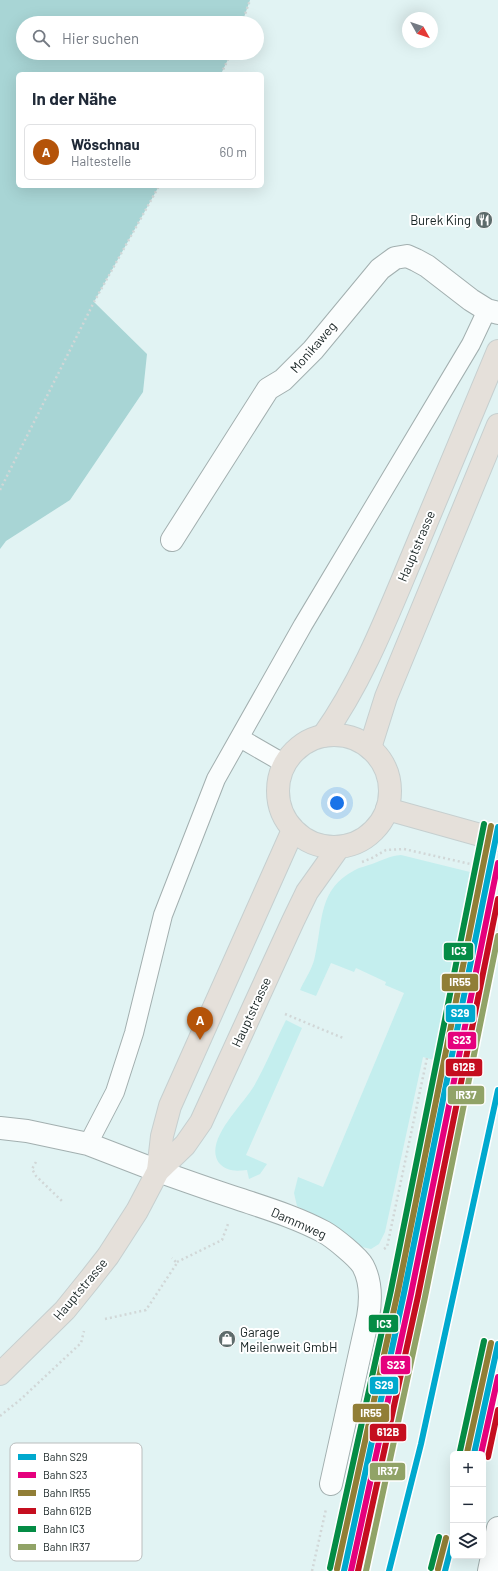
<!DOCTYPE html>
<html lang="de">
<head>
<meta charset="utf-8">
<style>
  :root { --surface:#fff; --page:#f2f2f3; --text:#1f2937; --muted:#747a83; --line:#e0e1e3; --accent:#b45309 }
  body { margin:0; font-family:Barlow,sans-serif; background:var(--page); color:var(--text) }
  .controls { position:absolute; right:12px; bottom:12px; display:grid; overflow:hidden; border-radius:6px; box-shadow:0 4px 16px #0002 }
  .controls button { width:36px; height:36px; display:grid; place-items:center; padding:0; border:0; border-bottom:1px solid var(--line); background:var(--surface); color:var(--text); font:20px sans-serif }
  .compass { position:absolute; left:402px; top:12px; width:36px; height:36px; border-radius:50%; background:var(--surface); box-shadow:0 4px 16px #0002; rotate:130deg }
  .you { position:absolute; left:337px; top:803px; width:14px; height:14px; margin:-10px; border:3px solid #fff; border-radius:50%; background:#1a73e8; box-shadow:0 0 0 6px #1a73e833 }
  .badge { display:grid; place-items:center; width:26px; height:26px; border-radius:50%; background:var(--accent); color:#fff; font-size:13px; font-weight:700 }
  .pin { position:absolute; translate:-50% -33px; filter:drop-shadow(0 1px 2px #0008) }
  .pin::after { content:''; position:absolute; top:21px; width:14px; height:12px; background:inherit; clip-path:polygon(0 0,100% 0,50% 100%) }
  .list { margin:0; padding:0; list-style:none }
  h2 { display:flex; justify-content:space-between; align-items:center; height:52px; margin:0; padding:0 16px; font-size:17px }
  h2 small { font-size:13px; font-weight:400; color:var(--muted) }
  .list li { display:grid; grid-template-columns:26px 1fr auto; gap:12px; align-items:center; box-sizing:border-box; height:56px; margin:0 8px 8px; padding:0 8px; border:1px solid var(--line); border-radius:6px }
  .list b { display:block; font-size:15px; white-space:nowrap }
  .list p { margin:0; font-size:13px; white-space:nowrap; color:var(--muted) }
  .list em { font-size:13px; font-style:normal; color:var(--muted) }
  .icon { flex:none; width:22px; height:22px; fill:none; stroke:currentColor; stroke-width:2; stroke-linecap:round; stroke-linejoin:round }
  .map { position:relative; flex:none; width:498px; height:1571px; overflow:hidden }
  .search { position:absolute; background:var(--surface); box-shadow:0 4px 16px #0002; left:16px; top:16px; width:248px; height:44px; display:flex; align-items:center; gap:10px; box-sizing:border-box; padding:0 14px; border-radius:22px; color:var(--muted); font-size:15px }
  .panel { position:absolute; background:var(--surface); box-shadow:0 4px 16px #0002; left:16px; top:72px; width:248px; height:116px; border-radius:6px }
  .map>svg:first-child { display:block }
  .green { fill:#c4eeee }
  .forest { fill:#a8d5d5 }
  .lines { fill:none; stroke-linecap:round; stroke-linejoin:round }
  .service-casing { stroke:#a2afaf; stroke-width:20 }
  .minor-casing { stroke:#a2afaf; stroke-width:24 }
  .tertiary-casing { stroke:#a2afaf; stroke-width:24 }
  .primary-casing { stroke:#c6cfcf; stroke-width:24 }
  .path { stroke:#d1d7d7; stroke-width:2.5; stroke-dasharray:2 3; stroke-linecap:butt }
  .service { stroke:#fafdfd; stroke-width:18 }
  .minor { stroke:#fafdfd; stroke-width:22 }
  .tertiary { stroke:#fafdfd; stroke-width:22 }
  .primary { stroke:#e5e0da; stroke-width:22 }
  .rail-1-casing { stroke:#fff; stroke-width:9 }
  .rail-2-casing { stroke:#fff; stroke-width:9 }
  .rail-3-casing { stroke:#fff; stroke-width:9 }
  .rail-4-casing { stroke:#fff; stroke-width:9 }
  .rail-5-casing { stroke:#fff; stroke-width:9 }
  .rail-6-casing { stroke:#fff; stroke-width:9 }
  .rail-1 { stroke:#00a9ce; stroke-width:6 }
  .rail-2 { stroke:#e5007d; stroke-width:6 }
  .rail-3 { stroke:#917e36; stroke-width:6 }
  .rail-4 { stroke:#c50e1f; stroke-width:6 }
  .rail-5 { stroke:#048c45; stroke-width:6 }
  .rail-6 { stroke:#91a367; stroke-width:6 }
  .labels { text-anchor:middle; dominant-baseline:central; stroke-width:4; stroke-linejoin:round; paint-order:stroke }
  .poi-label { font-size:13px; fill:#182424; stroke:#fff; text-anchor:end }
  .street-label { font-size:13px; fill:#182424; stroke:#fff }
  .key { fill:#fff; stroke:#babdbd; stroke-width:1 }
  .key-label { font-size:11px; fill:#182424 }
  .line-badge { stroke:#fff; stroke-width:1.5 }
  .badge-label { font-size:11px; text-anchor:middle; font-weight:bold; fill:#fff }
</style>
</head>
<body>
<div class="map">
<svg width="498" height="1571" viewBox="0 0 498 1571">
  <rect width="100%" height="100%" fill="#e1f3f3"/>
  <g class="green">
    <path d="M401 855 470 872 434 1060 423 1057 385 1232 379 1244 371 1249 362 1247 341 1230 297 1206 294 1193 298 1177 323 1187 404 993 385 985 386 982 356 968 354 972 331 963 316 996 300 990C305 979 313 968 315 956 323 921 318 889 355 870 360 867 367 866 372 864 383 860 389 856 401 855Z"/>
    <path d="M286 1020 302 1028 246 1155 267 1164 260 1174 249 1179 247 1170C236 1171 227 1172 219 1163 203 1141 243 1105 254 1086 266 1065 275 1042 286 1020Z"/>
  </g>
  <path class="forest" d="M0 0H250L242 23H23V53H231L221 74H18V186H159L94 302 147 354 143 392 70 500 6 541 0 549Z"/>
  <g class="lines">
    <defs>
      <g id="service">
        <path d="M240 738 285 764"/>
        <path d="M88 1144 115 1092 134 1033 163 915 216 779 303 625 471 344 487 310"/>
      </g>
      <g id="minor">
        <path d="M172 540 268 389 283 380 313 350 380 269 395 258 407 256 416 260 427 266 471 300 487 310 498 313"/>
        <path d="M158 1171C186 1181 214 1191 242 1200 269 1209 298 1218 324 1232 333 1237 358 1257 363 1266 371 1281 371 1300 368 1317L331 1484"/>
        <path d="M489 1571 498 1528"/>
      </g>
      <path id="tertiary" d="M0 1128 27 1131 88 1144 158 1171"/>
      <g id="primary">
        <circle cx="334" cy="791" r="56"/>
        <path d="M323 736C362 681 386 619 412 557 440 489 469 420 498 351"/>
        <path d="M370 748 386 697 498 425"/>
        <path d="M387 809 498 840"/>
        <path d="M158 1171 162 1136 170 1106 293 830"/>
        <path d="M0 1374 65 1310 90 1279 108 1256 137 1211 158 1171 185 1145 201 1122 293 921 307 892 339 847"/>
      </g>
    </defs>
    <use href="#service" class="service-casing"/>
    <use href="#minor" class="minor-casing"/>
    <use href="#tertiary" class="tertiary-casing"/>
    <use href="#primary" class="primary-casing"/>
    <g class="path">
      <path d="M242 23 250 0"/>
      <path d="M221 74 231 53"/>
      <path d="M0 490 94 302 159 186"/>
      <path d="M362 862 372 858 386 850 404 849 488 868"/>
      <path d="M285 1014 343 1038"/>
      <path d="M36 1162 32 1169 36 1176 64 1203"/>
      <path d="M384 1249 387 1247 427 1058"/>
      <path d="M177 1262 222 1240 228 1224"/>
      <path d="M105 1319 146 1310 177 1263 172 1258"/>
      <path d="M0 1416 21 1399 81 1343 84 1331"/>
      <path d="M312 1571 326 1509"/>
    </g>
    <use href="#service" class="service"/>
    <use href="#minor" class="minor"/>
    <use href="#tertiary" class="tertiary"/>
    <use href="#primary" class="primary"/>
    <defs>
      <g id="rail-1">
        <path d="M474 1454 498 1344"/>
        <path d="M344 1571 404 1293 498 827"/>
        <path d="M389 1571 421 1444 498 1090"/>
        <path d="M445 1571 453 1540"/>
      </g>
      <g id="rail-2">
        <path d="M481 1454 498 1377"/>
        <path d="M351 1571 411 1294 498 863"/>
      </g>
      <g id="rail-3">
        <path d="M467 1453 491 1343"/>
        <path d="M337 1569 398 1291 491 826"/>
        <path d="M438 1569 446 1538"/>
      </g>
      <g id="rail-4">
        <path d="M488 1457 498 1410"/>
        <path d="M358 1571 418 1296 498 899"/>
      </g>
      <g id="rail-5">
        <path d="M460 1451 484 1341"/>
        <path d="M330 1568 391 1290 484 824"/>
        <path d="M431 1568 439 1537"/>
      </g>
      <path id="rail-6" d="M366 1571 425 1297 498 936"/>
    </defs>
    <use href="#rail-1" class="rail-1-casing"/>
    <use href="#rail-2" class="rail-2-casing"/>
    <use href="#rail-3" class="rail-3-casing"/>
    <use href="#rail-4" class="rail-4-casing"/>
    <use href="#rail-5" class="rail-5-casing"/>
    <use href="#rail-6" class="rail-6-casing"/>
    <use href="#rail-1" class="rail-1"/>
    <use href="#rail-2" class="rail-2"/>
    <use href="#rail-3" class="rail-3"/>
    <use href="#rail-4" class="rail-4"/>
    <use href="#rail-5" class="rail-5"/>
    <use href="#rail-6" class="rail-6"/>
  </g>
  <defs>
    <symbol id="restaurant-disc" viewBox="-11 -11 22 22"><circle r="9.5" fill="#5e6c6c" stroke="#fff"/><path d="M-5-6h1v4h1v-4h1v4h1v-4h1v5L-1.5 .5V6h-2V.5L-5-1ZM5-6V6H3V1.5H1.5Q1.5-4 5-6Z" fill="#fff"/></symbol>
    <symbol id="shop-disc" viewBox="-11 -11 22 22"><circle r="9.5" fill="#5e6c6c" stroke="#fff"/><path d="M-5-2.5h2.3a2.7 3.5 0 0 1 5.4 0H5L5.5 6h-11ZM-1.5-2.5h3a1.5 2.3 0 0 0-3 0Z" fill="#fff"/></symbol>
  </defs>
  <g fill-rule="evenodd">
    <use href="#restaurant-disc" x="474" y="210" width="20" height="20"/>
    <use href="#shop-disc" x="217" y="1329" width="20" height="20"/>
  </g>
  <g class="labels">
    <g class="poi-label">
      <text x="471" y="220">Burek King</text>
      <text x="240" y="1332" text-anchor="start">Garage<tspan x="240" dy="15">Meilenweit GmbH</tspan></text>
    </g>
    <g class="street-label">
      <text transform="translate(313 347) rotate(-49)">Monikaweg</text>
      <text transform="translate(416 546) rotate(-67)">Hauptstrasse</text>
      <text transform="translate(251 1012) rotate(-65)">Hauptstrasse</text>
      <text transform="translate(299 1223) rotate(24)">Dammweg</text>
      <text transform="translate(80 1289) rotate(-50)">Hauptstrasse</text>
    </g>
  </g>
  <rect x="10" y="1443" width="132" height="118" rx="6" class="key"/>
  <rect x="18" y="1454" width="18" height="6" fill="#00a9ce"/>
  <rect x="18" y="1472" width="18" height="6" fill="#e5007d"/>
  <rect x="18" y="1490" width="18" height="6" fill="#917e36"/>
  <rect x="18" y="1508" width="18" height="6" fill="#c50e1f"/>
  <rect x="18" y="1526" width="18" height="6" fill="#048c45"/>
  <rect x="18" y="1544" width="18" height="6" fill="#91a367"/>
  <g class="key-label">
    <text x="43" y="1461">Bahn S29</text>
    <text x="43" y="1479">Bahn S23</text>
    <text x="43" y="1497">Bahn IR55</text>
    <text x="43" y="1515">Bahn 612B</text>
    <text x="43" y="1533">Bahn IC3</text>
    <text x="43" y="1551">Bahn IR37</text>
  </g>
  <g class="line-badge">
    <rect x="443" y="942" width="31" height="19" rx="4" fill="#048c45"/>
    <rect x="441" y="973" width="38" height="19" rx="4" fill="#917e36"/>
    <rect x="445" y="1004" width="31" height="19" rx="4" fill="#00a9ce"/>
    <rect x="447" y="1031" width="30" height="19" rx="4" fill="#e5007d"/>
    <rect x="445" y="1058" width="38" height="19" rx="4" fill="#c50e1f"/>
    <rect x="447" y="1085" width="38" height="20" rx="4" fill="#91a367"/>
    <rect x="368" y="1314" width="31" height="19" rx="4" fill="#048c45"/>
    <rect x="380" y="1355" width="31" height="20" rx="4" fill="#e5007d"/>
    <rect x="369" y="1376" width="30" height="19" rx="4" fill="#00a9ce"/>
    <rect x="352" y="1403" width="38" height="20" rx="4" fill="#917e36"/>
    <rect x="369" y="1423" width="38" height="19" rx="4" fill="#c50e1f"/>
    <rect x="369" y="1462" width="37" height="19" rx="4" fill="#91a367"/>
  </g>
  <g class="badge-label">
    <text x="459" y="955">IC3</text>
    <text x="460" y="986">IR55</text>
    <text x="460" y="1017">S29</text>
    <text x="462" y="1044">S23</text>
    <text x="464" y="1071">612B</text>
    <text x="466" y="1099">IR37</text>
    <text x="384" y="1328">IC3</text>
    <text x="396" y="1369">S23</text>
    <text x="384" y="1389">S29</text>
    <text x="371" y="1417">IR55</text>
    <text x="388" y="1436">612B</text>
    <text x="388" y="1475">IR37</text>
  </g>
</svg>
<div class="controls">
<button>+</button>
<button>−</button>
<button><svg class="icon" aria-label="layers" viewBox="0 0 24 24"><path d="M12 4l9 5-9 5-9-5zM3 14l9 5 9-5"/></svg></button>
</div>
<svg class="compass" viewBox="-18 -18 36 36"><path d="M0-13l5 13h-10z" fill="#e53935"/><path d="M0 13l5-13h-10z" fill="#747a83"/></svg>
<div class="you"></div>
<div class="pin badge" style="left:200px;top:1040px">A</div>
<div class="search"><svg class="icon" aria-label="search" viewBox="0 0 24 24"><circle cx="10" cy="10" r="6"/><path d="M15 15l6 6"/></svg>Hier suchen</div>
<section class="panel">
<h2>In der Nähe<small></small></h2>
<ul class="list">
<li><span class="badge">A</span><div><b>Wöschnau</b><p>Haltestelle</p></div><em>60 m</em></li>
</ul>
</section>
</div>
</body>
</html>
